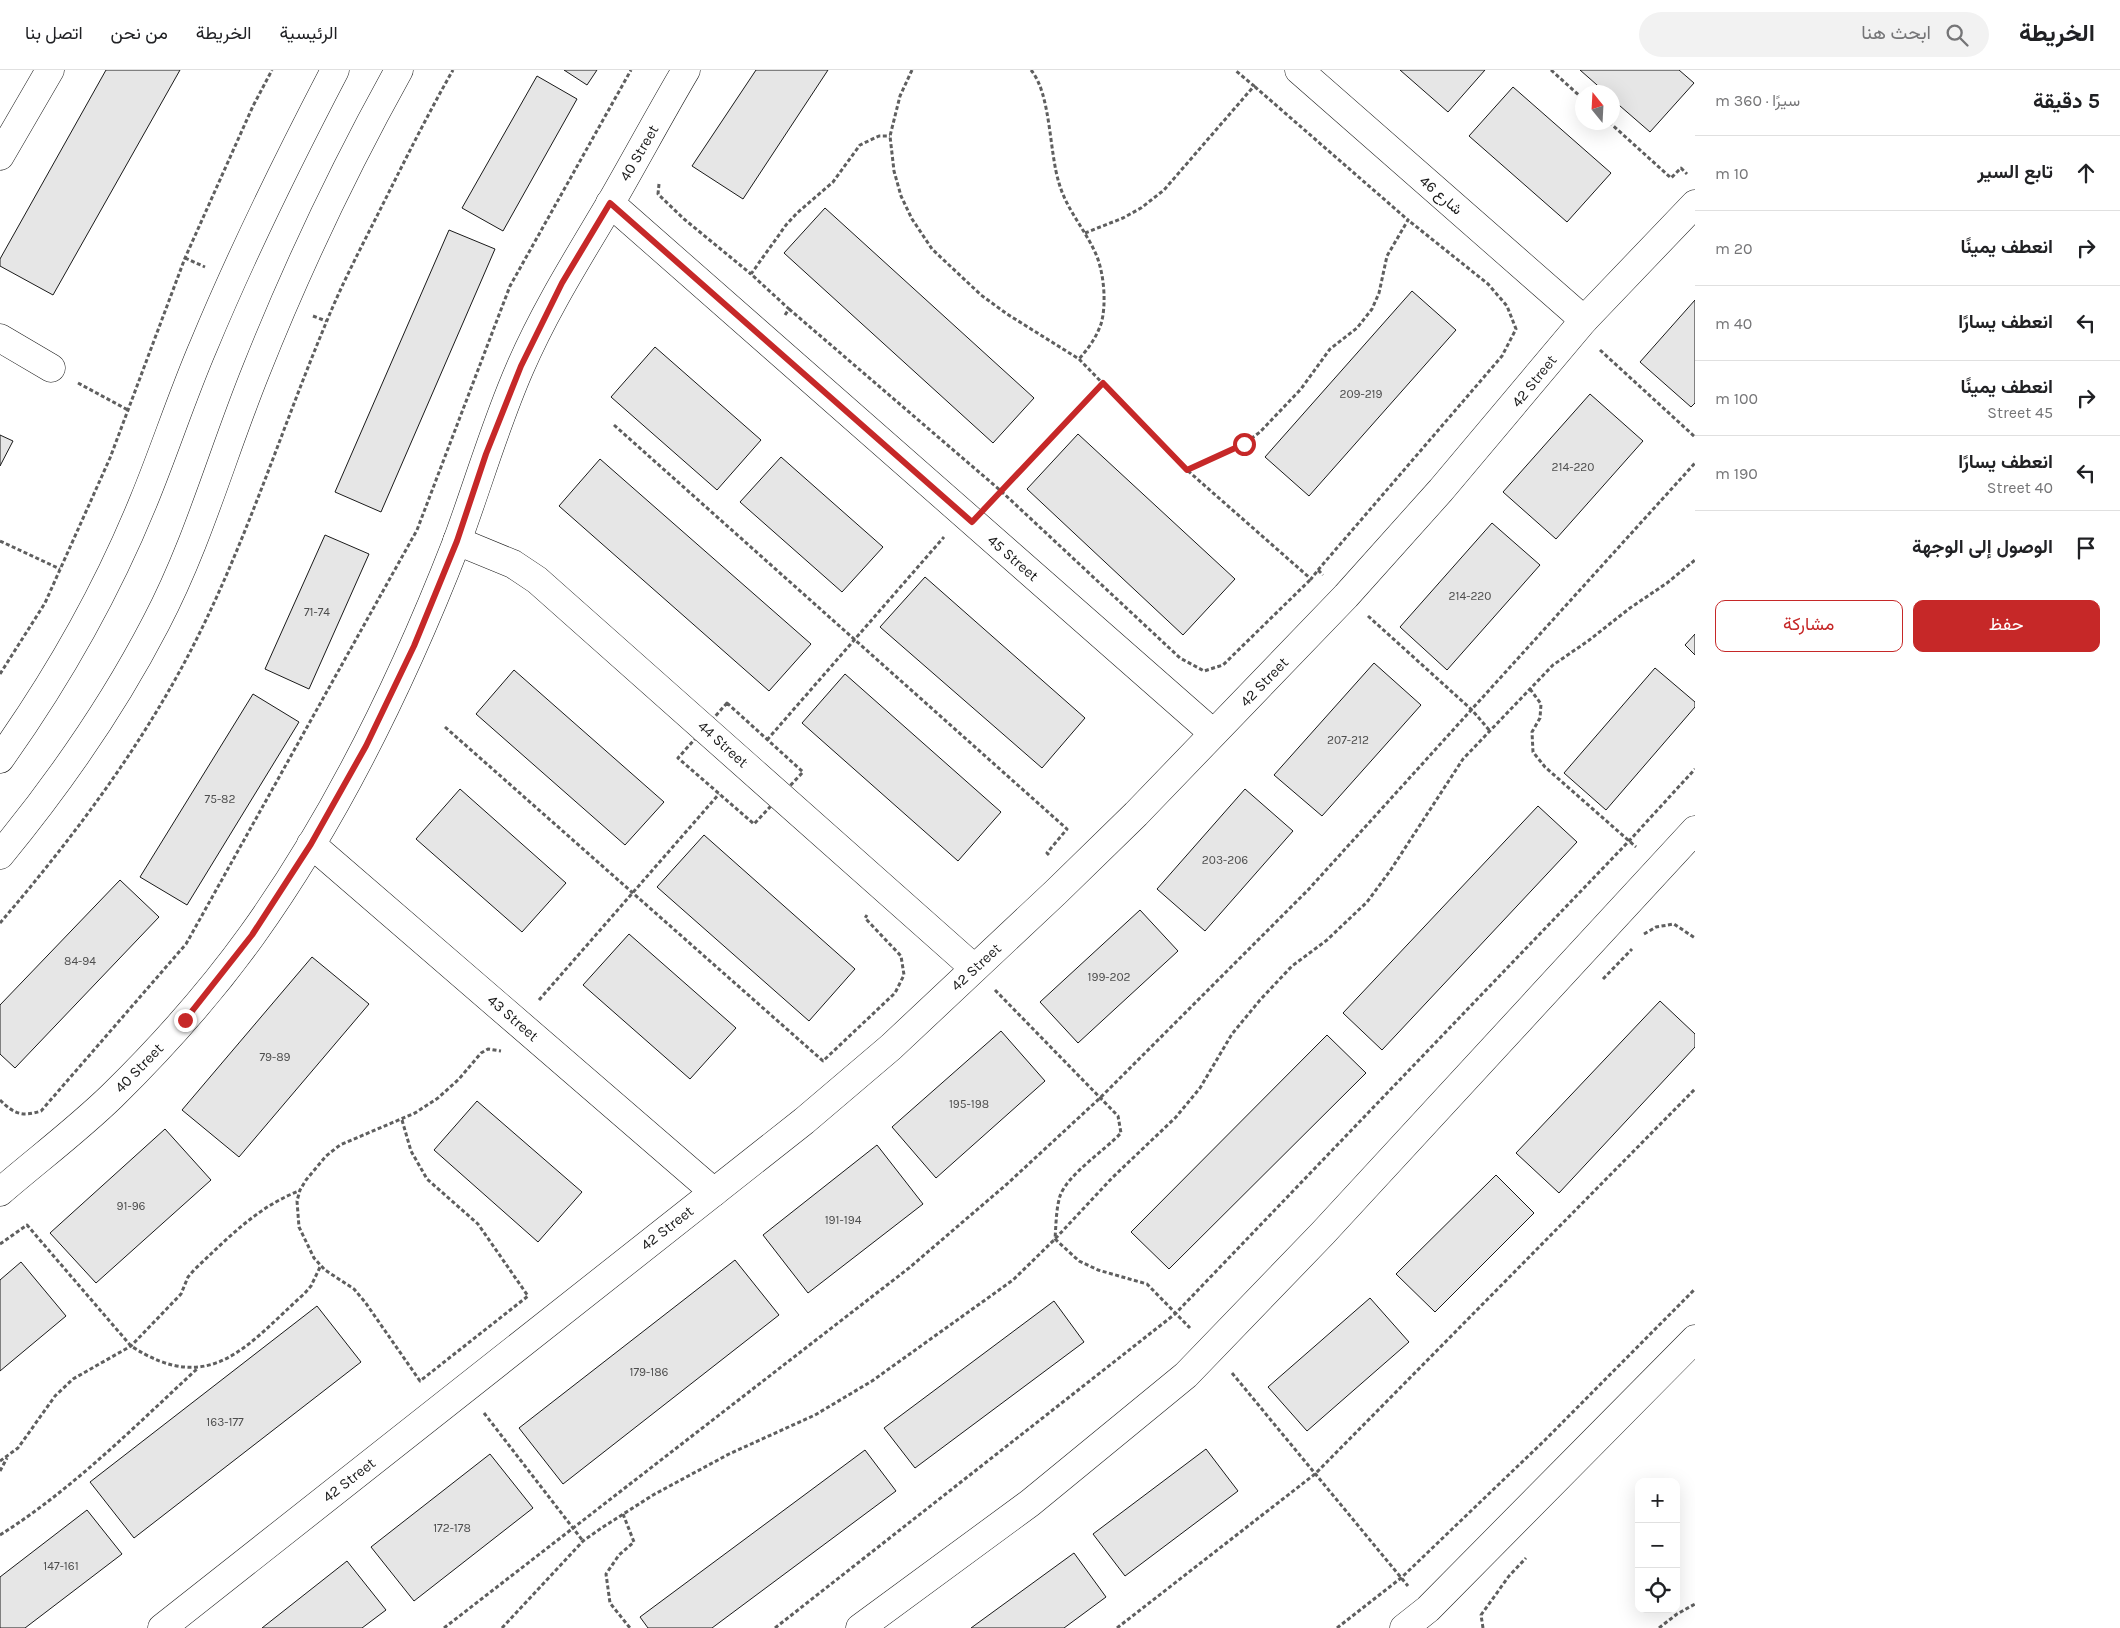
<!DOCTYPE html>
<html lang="ar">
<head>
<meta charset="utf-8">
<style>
  :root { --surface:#fff; --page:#f2f2f2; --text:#202124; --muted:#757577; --line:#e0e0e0; --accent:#c62828 }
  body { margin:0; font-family:Karla,Vazirmatn,sans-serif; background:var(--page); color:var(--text); direction:rtl }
  .controls { position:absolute; right:15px; bottom:15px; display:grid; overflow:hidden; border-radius:10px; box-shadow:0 5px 20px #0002 }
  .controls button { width:45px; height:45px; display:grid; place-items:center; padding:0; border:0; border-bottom:1px solid var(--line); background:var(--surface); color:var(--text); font:25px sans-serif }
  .compass { position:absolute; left:1575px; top:15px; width:45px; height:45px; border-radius:50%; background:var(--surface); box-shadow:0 5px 20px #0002; rotate:342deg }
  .stop { position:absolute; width:15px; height:15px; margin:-11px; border:4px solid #c62828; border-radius:50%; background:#fff }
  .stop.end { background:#c62828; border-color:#fff; box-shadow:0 1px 5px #0008 }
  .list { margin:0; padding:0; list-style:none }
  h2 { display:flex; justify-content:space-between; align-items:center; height:65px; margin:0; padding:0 20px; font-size:21px }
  h2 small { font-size:16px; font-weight:400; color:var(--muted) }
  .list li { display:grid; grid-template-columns:32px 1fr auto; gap:15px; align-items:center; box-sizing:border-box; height:75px; padding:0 20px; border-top:1px solid var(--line) }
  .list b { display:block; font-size:19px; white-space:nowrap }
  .list p { margin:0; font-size:16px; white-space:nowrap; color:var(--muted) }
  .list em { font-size:16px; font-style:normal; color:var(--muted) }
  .actions { display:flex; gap:10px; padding:15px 20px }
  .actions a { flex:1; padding:11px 0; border:1px solid var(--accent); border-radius:10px; text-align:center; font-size:18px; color:var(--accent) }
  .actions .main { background:var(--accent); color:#fff }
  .icon { flex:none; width:28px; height:28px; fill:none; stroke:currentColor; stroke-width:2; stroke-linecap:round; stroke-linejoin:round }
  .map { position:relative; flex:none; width:1695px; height:1558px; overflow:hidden; direction:ltr }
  header { display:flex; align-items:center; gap:30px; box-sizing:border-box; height:70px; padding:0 25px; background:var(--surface); border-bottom:1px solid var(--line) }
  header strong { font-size:24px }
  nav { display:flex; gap:28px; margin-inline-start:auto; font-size:18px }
  .search { width:350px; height:45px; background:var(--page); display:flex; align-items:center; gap:12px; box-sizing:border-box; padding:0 18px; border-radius:28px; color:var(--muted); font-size:19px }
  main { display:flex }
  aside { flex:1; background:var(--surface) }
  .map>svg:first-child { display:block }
  .building { fill:#e6e6e6; stroke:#1a1a1a }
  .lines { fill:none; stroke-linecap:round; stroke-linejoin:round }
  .street-casing { stroke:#1a1a1a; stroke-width:29 }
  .secondary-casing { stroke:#1a1a1a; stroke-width:29 }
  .path { stroke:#5f5f5f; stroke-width:3; stroke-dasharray:4 2.5; stroke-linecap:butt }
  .street { stroke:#fff; stroke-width:28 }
  .secondary { stroke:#fff; stroke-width:28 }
  .route { stroke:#c62828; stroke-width:6 }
  .labels { text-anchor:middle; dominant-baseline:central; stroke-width:4; stroke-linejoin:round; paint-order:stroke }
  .number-label { font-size:12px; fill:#4d4d4d }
  .street-label { font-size:15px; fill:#1a1a1a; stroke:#fff }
</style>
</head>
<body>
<header>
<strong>الخريطة</strong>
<div class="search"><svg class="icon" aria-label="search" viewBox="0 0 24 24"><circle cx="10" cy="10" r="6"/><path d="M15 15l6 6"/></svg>ابحث هنا</div>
<nav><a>الرئيسية</a><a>الخريطة</a><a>من نحن</a><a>اتصل بنا</a></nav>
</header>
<main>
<aside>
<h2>5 دقيقة<small>سيرًا · 360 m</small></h2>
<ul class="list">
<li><svg class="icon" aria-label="ahead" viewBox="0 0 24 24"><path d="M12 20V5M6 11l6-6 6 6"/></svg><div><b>تابع السير</b></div><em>10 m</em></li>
<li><svg class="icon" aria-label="right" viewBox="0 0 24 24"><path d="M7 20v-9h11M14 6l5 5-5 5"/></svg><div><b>انعطف يمينًا</b></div><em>20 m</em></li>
<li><svg class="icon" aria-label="left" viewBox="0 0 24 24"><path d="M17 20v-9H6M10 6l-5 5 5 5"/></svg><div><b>انعطف يسارًا</b></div><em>40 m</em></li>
<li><svg class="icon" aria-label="right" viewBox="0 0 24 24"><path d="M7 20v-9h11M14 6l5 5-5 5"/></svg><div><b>انعطف يمينًا</b><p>45 Street</p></div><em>100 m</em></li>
<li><svg class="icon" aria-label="left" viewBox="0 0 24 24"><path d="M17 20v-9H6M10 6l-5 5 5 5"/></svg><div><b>انعطف يسارًا</b><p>40 Street</p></div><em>190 m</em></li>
<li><svg class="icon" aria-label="arrive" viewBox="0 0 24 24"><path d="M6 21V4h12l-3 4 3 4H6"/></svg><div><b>الوصول إلى الوجهة</b></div></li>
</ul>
<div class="actions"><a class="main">حفظ</a><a>مشاركة</a></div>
</aside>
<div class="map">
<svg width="1695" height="1558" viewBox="0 0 1695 1558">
  <rect width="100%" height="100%" fill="#fff"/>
  <g class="building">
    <path d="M106 0H180L53 225 0 196V189Z"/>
    <path d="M564 0H597L587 15Z"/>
    <path d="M756 0H828L743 129 692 96Z"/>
    <path d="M1400 0H1485L1448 42Z"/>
    <path d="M1580 0H1679L1694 13 1650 62 1612 29V22H1605Z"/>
    <path d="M537 6 577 29 503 161 462 138Z"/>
    <path d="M1513 17 1611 103 1567 152 1469 66Z"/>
    <path d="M825 138 1034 328 993 373 784 183Z"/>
    <path d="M449 160 495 179 381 442 335 422Z"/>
    <path d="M1412 221 1456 260 1309 426 1265 387Z"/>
    <path d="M1695 230V333L1691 337 1640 292Z"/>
    <path d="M655 277 761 370 717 420 611 327Z"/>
    <path d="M1590 324 1643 371 1556 469 1503 422Z"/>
    <path d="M1078 364 1235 509 1183 565 1027 419Z"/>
    <path d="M0 365 13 371 0 396Z"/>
    <path d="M781 387 883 477 842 522 740 432Z"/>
    <path d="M600 389 811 574 769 621 559 436Z"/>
    <path d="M1492 453 1540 495 1447 600 1400 557Z"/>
    <path d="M325 465 369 484 309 619 265 599Z"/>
    <path d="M925 507 1085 648 1042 698 880 557Z"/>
    <path d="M1695 564V585L1685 575Z"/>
    <path d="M1374 593 1421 635 1322 746 1274 705Z"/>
    <path d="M1655 598 1695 632V637L1606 740 1564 703Z"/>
    <path d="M514 600 664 732 625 775 476 644Z"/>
    <path d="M845 604 1001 742 958 791 802 653Z"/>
    <path d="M253 624 299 652 187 835 140 807Z"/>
    <path d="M460 719 566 813 522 862 416 769Z"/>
    <path d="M1245 719 1293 761 1205 861 1157 819Z"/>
    <path d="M1538 736 1577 772 1382 980 1343 943Z"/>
    <path d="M704 765 855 899 809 951 657 817Z"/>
    <path d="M120 810 159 847 15 998 0 984V935Z"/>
    <path d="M1140 840 1178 881 1078 973 1040 932Z"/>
    <path d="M629 864 736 958 690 1009 583 915Z"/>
    <path d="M312 887 369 934 239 1087 182 1040Z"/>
    <path d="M1660 931 1695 964V977L1559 1123 1516 1083Z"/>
    <path d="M1001 961 1045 1011 936 1108 892 1057Z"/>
    <path d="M1327 965 1366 1003 1169 1199 1131 1162Z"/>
    <path d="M477 1031 582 1122 538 1172 434 1080Z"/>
    <path d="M165 1059 211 1110 96 1213 50 1163Z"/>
    <path d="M877 1075 923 1134 808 1223 763 1165Z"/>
    <path d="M1496 1105 1534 1143 1435 1242 1396 1204Z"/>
    <path d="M735 1190 779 1245 563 1414 519 1358Z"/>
    <path d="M21 1192 66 1246 0 1301V1210Z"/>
    <path d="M1370 1228 1409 1272 1307 1361 1268 1317Z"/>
    <path d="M1054 1231 1084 1272 915 1398 884 1358Z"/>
    <path d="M317 1236 361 1292 134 1468 90 1412Z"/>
    <path d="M1206 1379 1238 1421 1125 1506 1093 1464Z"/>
    <path d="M865 1380 896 1421 712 1558H648L640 1547Z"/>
    <path d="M490 1384 533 1438 414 1531 371 1477Z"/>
    <path d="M87 1440 122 1484 25 1558H0V1507Z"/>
    <path d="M1074 1483 1106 1527 1064 1558H971Z"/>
    <path d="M347 1491 386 1540 362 1558H262Z"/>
  </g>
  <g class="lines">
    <defs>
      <g id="street">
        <path d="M1299 0 1584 250"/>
        <path d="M0 86 50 0"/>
        <path d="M610 133 1213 663"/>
        <path d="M0 268 51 298"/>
        <path d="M457 471 513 494 537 510 974 898"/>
        <path d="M311 774 714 1122"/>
        <path d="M0 1122C37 1090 77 1060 112 1026 163 976 211 922 252 865 338 745 403 610 456 474 478 415 495 355 520 298 545 240 578 188 610 134 636 89 660 44 686 0"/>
        <path d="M162 1558 804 1051 891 977 1056 822 1136 744 1346 526 1441 420 1584 250 1695 134"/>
        <path d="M860 1558 1030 1433 1186 1305 1323 1163 1695 760"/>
        <path d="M1404 1558 1428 1539 1695 1269"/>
      </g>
      <g id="secondary">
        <path d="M0 689C57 609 107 521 144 430 165 379 182 326 204 275 243 181 288 90 335 0"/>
        <path d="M0 785C61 711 112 638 156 553 198 473 222 385 256 301 297 198 345 97 399 0"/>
      </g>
    </defs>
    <use href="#street" class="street-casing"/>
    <use href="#secondary" class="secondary-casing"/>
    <g class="path">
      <path d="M912 0 900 26 890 66 894 101 901 126 912 149 932 179 981 225 1007 244 1079 289 1187 400 1311 509 1318 500 1323 505"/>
      <path d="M1031 0C1051 24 1049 81 1059 113 1066 138 1083 157 1094 180 1104 199 1107 234 1101 254 1096 268 1088 279 1079 289"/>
      <path d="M1551 0 1582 28"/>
      <path d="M1609 52 1671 108 1681 98 1687 104"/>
      <path d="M659 114 658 124 684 149 751 204"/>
      <path d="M1085 163 1123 148 1141 138 1164 120 1254 16 1235 0"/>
      <path d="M185 188 205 197"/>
      <path d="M789 239 1001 421 1180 588 1204 601 1223 595 1311 509"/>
      <path d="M785 245 789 239 751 204 786 155 797 143 833 112 860 75 879 66H890"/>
      <path d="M313 246 326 251"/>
      <path d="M1600 280 1695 367"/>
      <path d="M78 313 128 340"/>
      <path d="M614 355 1067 759 1047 783 1050 786"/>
      <path d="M1187 400 1244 374 1260 362 1301 319 1330 279 1357 258 1372 239 1379 223 1387 186 1408 150 1254 16"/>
      <path d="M993 429 1103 313"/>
      <path d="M0 471 60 499"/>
      <path d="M1318 500 1502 286 1516 259 1507 236 1488 214 1408 150"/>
      <path d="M1368 546 1472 640 1490 661"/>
      <path d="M0 604 45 533 110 388 185 188 253 36 272 0"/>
      <path d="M1530 619 1541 634 1540 648 1532 662 1533 682 1545 697 1636 777"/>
      <path d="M727 633 803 702 754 754 678 688Z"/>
      <path d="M445 657 823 991 895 923 904 905 901 886 865 848 867 845"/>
      <path d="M767 670 944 467"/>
      <path d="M0 853C72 769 139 680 190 582 245 476 280 363 326 253 343 211 365 170 385 130 407 86 429 42 453 0"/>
      <path d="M1644 864 1656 857 1674 854 1695 868"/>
      <path d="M1603 909 1632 879"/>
      <path d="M995 920 1118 1046 1121 1063C1104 1081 1068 1104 1060 1126 1056 1139 1056 1156 1055 1169L1079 1191 1098 1200 1147 1214 1190 1258"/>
      <path d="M539 930 719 724"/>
      <path d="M0 1030C14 1044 22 1047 41 1041L186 874 417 460 510 216 631 0"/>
      <path d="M402 1050 411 1081 427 1109 478 1154 528 1226 420 1311 365 1232 354 1219 325 1200 314 1188 299 1157 297 1131 300 1120 306 1110 326 1086 340 1075 415 1043 438 1028 459 1009 481 983 488 979 501 981"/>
      <path d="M0 1174 27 1155 131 1276C211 1328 247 1275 304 1224L311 1216 321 1195"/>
      <path d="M1232 1303 1408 1516"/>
      <path d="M484 1343 583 1471"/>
      <path d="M0 1391 18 1378 55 1326 73 1309 131 1276 181 1224 188 1207 194 1200C227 1169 257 1137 299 1121"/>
      <path d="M0 1401 7 1388"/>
      <path d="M623 1444 634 1472 619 1485 606 1504 610 1533 630 1558"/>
      <path d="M0 1465C73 1419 135 1356 198 1298"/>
      <path d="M444 1558 909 1198 1007 1114 1100 1028 1308 820 1695 393"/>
      <path d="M502 1558 583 1471 603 1457 653 1425 729 1384 815 1345 872 1311 1013 1210 1055 1169 1112 1108 1176 1047 1200 1018 1232 964 1260 930 1292 896 1327 870 1367 832 1390 801 1463 689 1553 595 1588 571 1630 538 1667 513 1695 490"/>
      <path d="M775 1558 1175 1244 1629 771 1695 699"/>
      <path d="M1117 1558 1315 1404 1695 1019"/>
      <path d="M1337 1558 1401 1508 1545 1370 1695 1219"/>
      <path d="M1483 1558 1481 1545 1509 1506 1526 1488"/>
      <path d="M1659 1558 1677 1544 1695 1534"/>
    </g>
    <use href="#street" class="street"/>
    <use href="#secondary" class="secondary"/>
  </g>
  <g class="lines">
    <path class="route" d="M185 950 252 865 311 774 366 676 414 576 457 471 486 384 521 296 562 213 610 133 972 452 1103 313 1187 400 1244 374"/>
  </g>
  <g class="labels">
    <g class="number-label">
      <text x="1361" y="324">209-219</text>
      <text x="1573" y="397">214-220</text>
      <text x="1470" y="526">214-220</text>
      <text x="317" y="542">71-74</text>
      <text x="1348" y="670">207-212</text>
      <text x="220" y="729">75-82</text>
      <text x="1225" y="790">203-206</text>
      <text x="80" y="891">84-94</text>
      <text x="1109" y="907">199-202</text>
      <text x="275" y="987">79-89</text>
      <text x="969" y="1034">195-198</text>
      <text x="131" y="1136">91-96</text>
      <text x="843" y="1150">191-194</text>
      <text x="649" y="1302">179-186</text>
      <text x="225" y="1352">163-177</text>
      <text x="452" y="1458">172-178</text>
      <text x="61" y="1496">147-161</text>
    </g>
    <g class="street-label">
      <text transform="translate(639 83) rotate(-60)">40 Street</text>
      <text transform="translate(1441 125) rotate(41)">شارع 46</text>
      <text transform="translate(1534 311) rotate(-51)">42 Street</text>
      <text transform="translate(1013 488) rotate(41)">45 Street</text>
      <text transform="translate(1264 612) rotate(-46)">42 Street</text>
      <text transform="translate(723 674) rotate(42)">44 Street</text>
      <text transform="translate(976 897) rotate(-43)">42 Street</text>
      <text transform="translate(513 948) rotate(41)">43 Street</text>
      <text transform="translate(139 998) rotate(-46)">40 Street</text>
      <text transform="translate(667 1158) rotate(-38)">42 Street</text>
      <text transform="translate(349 1410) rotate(-38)">42 Street</text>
    </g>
  </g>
</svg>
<div class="controls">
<button>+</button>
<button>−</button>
<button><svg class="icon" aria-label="locate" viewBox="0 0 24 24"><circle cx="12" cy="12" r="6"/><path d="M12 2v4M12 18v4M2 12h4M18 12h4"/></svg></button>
</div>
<svg class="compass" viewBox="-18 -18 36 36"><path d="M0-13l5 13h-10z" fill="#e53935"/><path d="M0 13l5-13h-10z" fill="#757577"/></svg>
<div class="stop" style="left:1244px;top:374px"></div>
<div class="stop end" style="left:185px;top:950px"></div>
</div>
</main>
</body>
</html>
